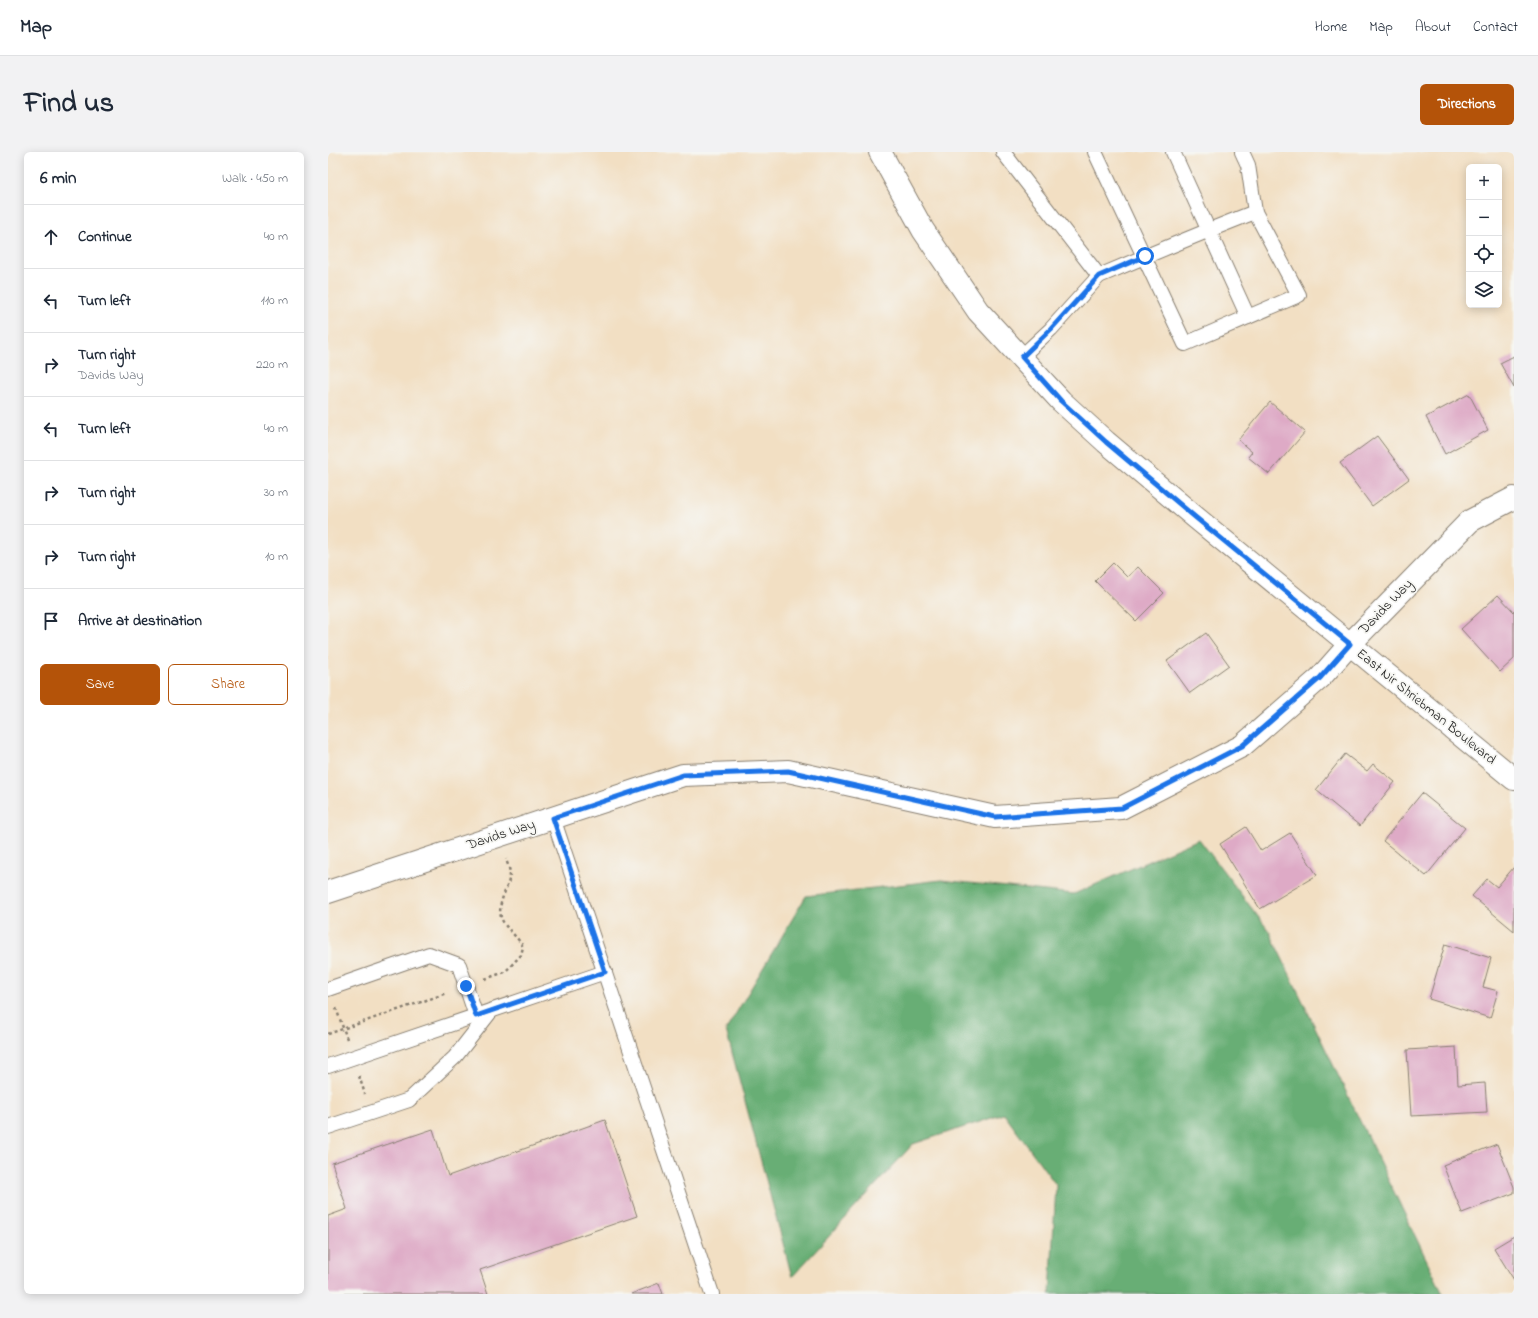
<!DOCTYPE html>
<html lang="en">
<head>
<meta charset="utf-8">
<style>
  :root { --surface:#fff; --page:#f2f2f3; --text:#1f2937; --muted:#747a83; --line:#e0e1e3; --accent:#b45309 }
  body { margin:0; font-family:"Indie Flower",sans-serif; background:var(--page); color:var(--text) }
  .controls { position:absolute; right:12px; top:12px; display:grid; overflow:hidden; border-radius:6px; box-shadow:0 2px 10px #0003 }
  .controls button { width:36px; height:36px; display:grid; place-items:center; padding:0; border:0; border-bottom:1px solid var(--line); background:var(--surface); color:var(--text); font:20px sans-serif }
  .stop { position:absolute; width:12px; height:12px; margin:-9px; border:3px solid #1a73e8; border-radius:50%; background:#fff }
  .stop.end { background:#1a73e8; border-color:#fff; box-shadow:0 1px 4px #0008 }
  .list { margin:0; padding:0; list-style:none }
  h2 { display:flex; justify-content:space-between; align-items:center; height:52px; margin:0; padding:0 16px; font-size:17px }
  h2 small { font-size:13px; font-weight:400; color:var(--muted) }
  .list li { display:grid; grid-template-columns:26px 1fr auto; gap:12px; align-items:center; box-sizing:border-box; height:64px; padding:0 16px; border-top:1px solid var(--line) }
  .list b { display:block; font-size:15px; white-space:nowrap }
  .list p { margin:0; font-size:13px; white-space:nowrap; color:var(--muted) }
  .list em { font-size:13px; font-style:normal; color:var(--muted) }
  .actions { display:flex; gap:8px; padding:12px 16px }
  .actions a { flex:1; padding:9px 0; border:1px solid var(--accent); border-radius:6px; text-align:center; font-size:14px; color:var(--accent) }
  .actions .main { background:var(--accent); color:#fff }
  .icon { flex:none; width:22px; height:22px; fill:none; stroke:currentColor; stroke-width:2; stroke-linecap:round; stroke-linejoin:round }
  .map { position:relative; flex:none; width:1186px; height:1142px; overflow:hidden; border-radius:6px }
  header { display:flex; align-items:center; gap:24px; box-sizing:border-box; height:56px; padding:0 20px; background:var(--surface); border-bottom:1px solid var(--line) }
  header strong { font-size:19px }
  nav { display:flex; gap:22px; margin-inline-start:auto; font-size:14px }
  .intro { display:flex; align-items:center; justify-content:space-between; box-sizing:border-box; height:96px; padding:0 24px }
  h1 { margin:0; font-size:28px }
  .button { padding:10px 18px; border-radius:6px; background:var(--accent); color:#fff; font-size:14px; font-weight:700 }
  main { display:flex; gap:24px; padding:0 24px }
  aside { flex:1; background:var(--surface); border-radius:6px; box-shadow:0 2px 10px #0003 }
  .map>svg:first-child { display:block }
  .forest { fill:#68ae74; stroke:#426548 }
  .building { fill:#deaac6 }
  .lines { fill:none; stroke-linecap:round; stroke-linejoin:round }
  .service-casing { stroke:#877e70; stroke-width:16 }
  .minor-casing { stroke:#877e70; stroke-width:24 }
  .path { stroke:#877e70; stroke-width:2.5; stroke-dasharray:3 3; stroke-linecap:butt }
  .service { stroke:#fff; stroke-width:14 }
  .minor { stroke:#fff; stroke-width:22 }
  .route { stroke:#1a73e8; stroke-width:5 }
  .labels { text-anchor:middle; dominant-baseline:central; stroke-width:3.5; stroke-linejoin:round; paint-order:stroke }
  .street-label { font-size:14px; fill:#1c1c1c; stroke:#f6f6f2 }
</style>
</head>
<body>
<header>
<strong>Map</strong>
<nav><a>Home</a><a>Map</a><a>About</a><a>Contact</a></nav>
</header>
<div class="intro"><h1>Find us</h1><a class="button">Directions</a></div>
<main>
<aside>
<h2>6 min<small>Walk · 450 m</small></h2>
<ul class="list">
<li><svg class="icon" aria-label="ahead" viewBox="0 0 24 24"><path d="M12 20V5M6 11l6-6 6 6"/></svg><div><b>Continue</b></div><em>40 m</em></li>
<li><svg class="icon" aria-label="left" viewBox="0 0 24 24"><path d="M17 20v-9H6M10 6l-5 5 5 5"/></svg><div><b>Turn left</b></div><em>110 m</em></li>
<li><svg class="icon" aria-label="right" viewBox="0 0 24 24"><path d="M7 20v-9h11M14 6l5 5-5 5"/></svg><div><b>Turn right</b><p>Davids Way</p></div><em>220 m</em></li>
<li><svg class="icon" aria-label="left" viewBox="0 0 24 24"><path d="M17 20v-9H6M10 6l-5 5 5 5"/></svg><div><b>Turn left</b></div><em>40 m</em></li>
<li><svg class="icon" aria-label="right" viewBox="0 0 24 24"><path d="M7 20v-9h11M14 6l5 5-5 5"/></svg><div><b>Turn right</b></div><em>30 m</em></li>
<li><svg class="icon" aria-label="right" viewBox="0 0 24 24"><path d="M7 20v-9h11M14 6l5 5-5 5"/></svg><div><b>Turn right</b></div><em>10 m</em></li>
<li><svg class="icon" aria-label="arrive" viewBox="0 0 24 24"><path d="M6 21V4h12l-3 4 3 4H6"/></svg><div><b>Arrive at destination</b></div></li>
</ul>
<div class="actions"><a class="main">Save</a><a>Share</a></div>
</aside>
<div class="map">
<svg width="1186" height="1142" viewBox="0 0 1186 1142">
  <rect width="100%" height="100%" fill="#f6f6f2"/>
  <filter id="ink" filterUnits="userSpaceOnUse"><feTurbulence type="fractalNoise" baseFrequency=".025" numOctaves="2"/><feDisplacementMap in="SourceGraphic" scale="8" xChannelSelector="R" yChannelSelector="G"/><feConvolveMatrix kernelMatrix="1 2 1 2 8 2 1 2 1" color-interpolation-filters="sRGB"/></filter>
  <filter id="wash" filterUnits="userSpaceOnUse"><feTurbulence type="fractalNoise" baseFrequency=".012" numOctaves="4" result="noise"/><feDisplacementMap in="SourceGraphic" scale="16" xChannelSelector="R" yChannelSelector="G"/><feGaussianBlur stdDeviation="0.9" result="paint"/><feColorMatrix in="noise" values="0 0 0 0 0 0 0 0 0 0 0 0 0 0 0 0 0 1.4 0 .05"/><feComposite in="paint" operator="in"/></filter>
  <g filter="url(#wash)">
    <rect width="100%" height="100%" fill="#f2dfc3"/>
    <path class="forest" d="M871 687 941 779 1115 1142H722L728 1033 676 962 585 992 464 1125 398 878 478 744 613 728 746 742Z"/>
    <g id="blocks">
      <g class="building">
        <path d="M1186 204V236L1172 211Z"/>
        <path d="M1141 242 1160 278 1117 302 1098 265Z"/>
        <path d="M942 250 977 280 941 322 920 305 924 300 910 288Z"/>
        <path d="M1049 284 1081 327 1044 354 1012 311Z"/>
        <path d="M785 411 799 425 810 415 836 441 808 469 767 429Z"/>
        <path d="M1170 443 1186 460V507L1172 520 1133 477Z"/>
        <path d="M878 481 901 513 862 541 839 509Z"/>
        <path d="M1017 602 1039 619 1045 612 1067 630 1032 674 988 638Z"/>
        <path d="M1094 641 1137 676 1098 724 1055 689Z"/>
        <path d="M918 675 933 699 962 681 989 723 932 757 892 692Z"/>
        <path d="M1186 715V779L1144 744 1159 727 1169 735Z"/>
        <path d="M1117 792 1163 806 1155 835 1170 839 1162 866 1101 847Z"/>
        <path d="M1128 895 1130 933 1157 931 1159 960 1083 964 1079 898Z"/>
        <path d="M277 968 309 1064 152 1118 160 1142H0V1064L19 1057 4 1011 105 977 120 1024Z"/>
        <path d="M1169 992 1186 1035V1041L1134 1061 1115 1013Z"/>
        <path d="M1186 1084V1128L1166 1096Z"/>
        <path d="M331 1131 335 1142H303Z"/>
      </g>
    </g>
  </g>
  <g filter="url(#ink)">
    <use href="#blocks" fill-opacity="0" stroke="#877e70" stroke-width="1"/>
    <g class="lines">
      <defs>
        <g id="service">
          <path d="M675 0 771 124 723 177 693 205"/>
          <path d="M767 0 857 192 971 143 927 60C875 80 823 102 771 124"/>
          <path d="M845 0 920 165"/>
          <path d="M914 0 920 13 927 60"/>
          <path d="M225 666 384 1142"/>
          <path d="M0 837 101 802 131 813 148 864"/>
          <path d="M0 914 277 820"/>
          <path d="M0 975 81 948 127 905 163 859"/>
        </g>
        <g id="minor">
          <path d="M552 0 595 78 650 159 733 249 778 290 867 365 1186 627"/>
          <path d="M0 740 355 623 460 619 667 665 793 656 914 594 992 526 1022 492 1142 369 1186 346"/>
        </g>
      </defs>
      <use href="#service" class="service-casing"/>
      <use href="#minor" class="minor-casing"/>
      <g class="path">
        <path d="M157 827 177 820 193 803 195 795C190 784 176 776 173 765 169 749 181 736 182 722 182 717 179 711 178 707"/>
        <path d="M8 856 19 887"/>
        <path d="M0 882 119 841"/>
        <path d="M31 924 37 942"/>
      </g>
      <use href="#service" class="service"/>
      <use href="#minor" class="minor"/>
    </g>
  </g>
  <g class="lines" filter="url(#ink)">
    <path class="route" d="M138 834 148 864 277 820 225 666 355 623 460 619 667 665 794 656 914 594 992 526 1022 492 867 365 778 290 733 249 694 205 723 177 771 124 817 104"/>
  </g>
  <g class="labels">
    <g class="street-label">
      <text transform="translate(1058 455) rotate(-46)">Davids Way</text>
      <text transform="translate(1098 555) rotate(39)">East Nir Shriebman Boulevard</text>
      <text transform="translate(173 683) rotate(-18)">Davids Way</text>
    </g>
  </g>
</svg>
<div class="controls">
<button>+</button>
<button>−</button>
<button><svg class="icon" aria-label="locate" viewBox="0 0 24 24"><circle cx="12" cy="12" r="6"/><path d="M12 2v4M12 18v4M2 12h4M18 12h4"/></svg></button>
<button><svg class="icon" aria-label="layers" viewBox="0 0 24 24"><path d="M12 4l9 5-9 5-9-5zM3 14l9 5 9-5"/></svg></button>
</div>
<div class="stop" style="left:817px;top:104px"></div>
<div class="stop end" style="left:138px;top:834px"></div>
</div>
</main>
</body>
</html>
